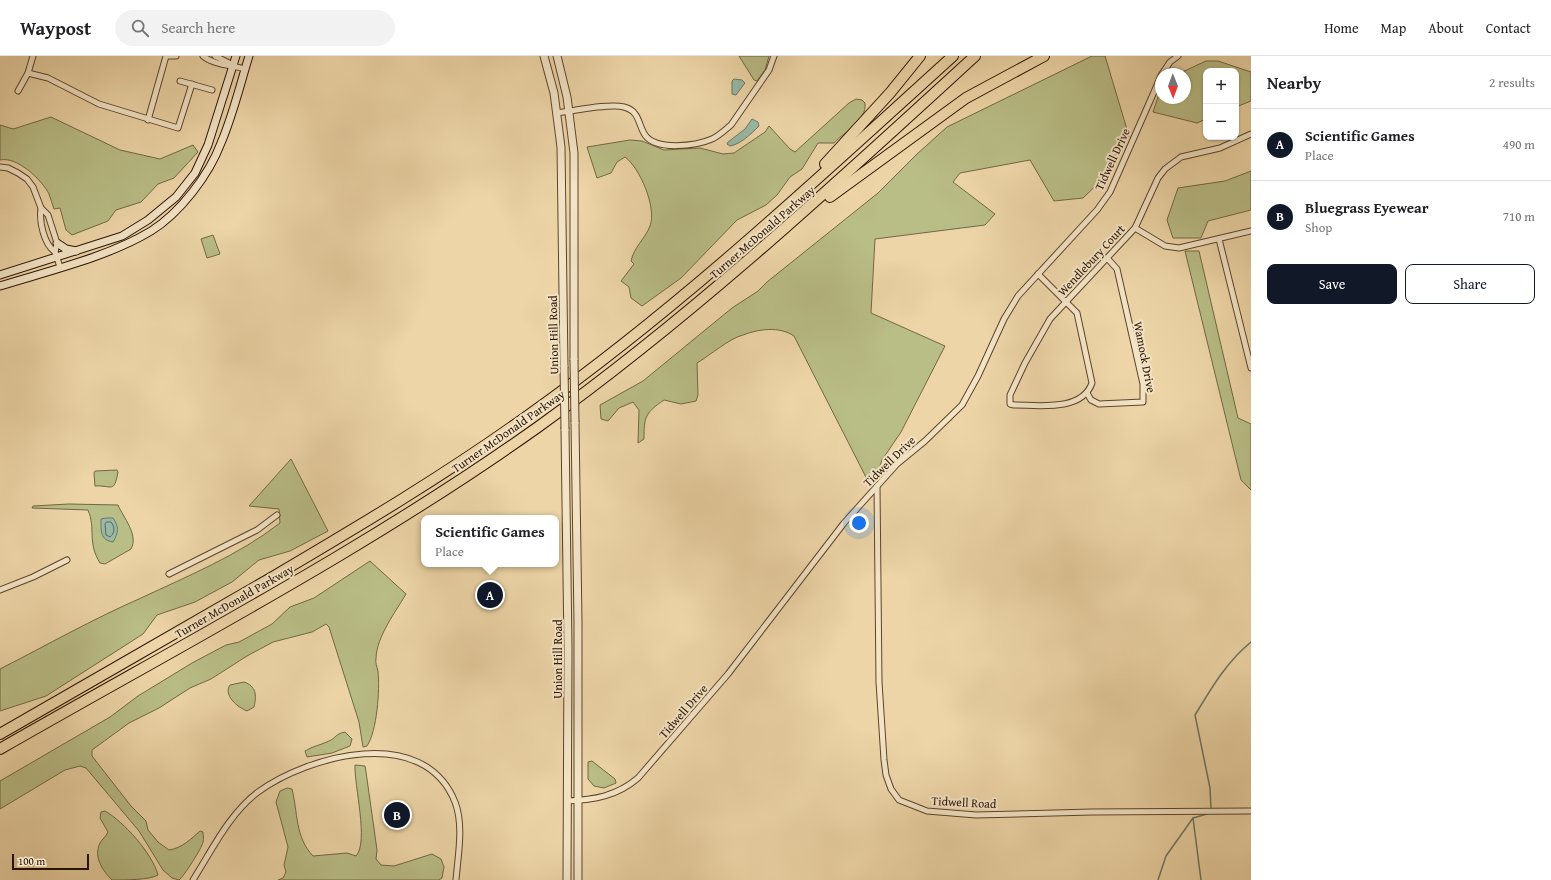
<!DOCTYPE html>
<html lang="en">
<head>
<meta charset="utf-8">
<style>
  :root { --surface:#fff; --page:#f2f2f2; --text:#202124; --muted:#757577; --line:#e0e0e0; --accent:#111827 }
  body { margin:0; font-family:"Gentium Book Plus",serif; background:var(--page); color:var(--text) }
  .controls { position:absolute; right:12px; top:12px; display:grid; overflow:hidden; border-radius:8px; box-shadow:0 1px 3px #0004 }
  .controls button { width:36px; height:36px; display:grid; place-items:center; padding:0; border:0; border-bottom:1px solid var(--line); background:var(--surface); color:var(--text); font:20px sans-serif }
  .compass { position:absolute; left:1155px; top:12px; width:36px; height:36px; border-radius:50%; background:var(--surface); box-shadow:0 1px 3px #0004; rotate:179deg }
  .scale { position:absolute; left:12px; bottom:10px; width:77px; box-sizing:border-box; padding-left:4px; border:2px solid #2c1403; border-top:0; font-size:11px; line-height:14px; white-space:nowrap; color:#2c1403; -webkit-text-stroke:3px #f3e4c6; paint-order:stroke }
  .you { position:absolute; left:859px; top:467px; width:14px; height:14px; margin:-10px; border:3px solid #fff; border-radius:50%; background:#1a73e8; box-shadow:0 0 0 6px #1a73e833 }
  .badge { display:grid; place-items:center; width:26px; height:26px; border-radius:50%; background:var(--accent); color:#fff; font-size:13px; font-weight:700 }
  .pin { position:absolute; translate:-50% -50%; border:2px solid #fff; box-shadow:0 1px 4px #0006 }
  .popup { position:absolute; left:421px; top:459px; width:138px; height:52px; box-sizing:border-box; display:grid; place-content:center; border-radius:8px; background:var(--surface); filter:drop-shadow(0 1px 3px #0005); font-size:13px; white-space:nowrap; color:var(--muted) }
  .popup b { font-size:15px; color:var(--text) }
  .popup::after { content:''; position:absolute; left:50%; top:100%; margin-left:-8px; border:8px solid transparent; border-top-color:var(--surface) }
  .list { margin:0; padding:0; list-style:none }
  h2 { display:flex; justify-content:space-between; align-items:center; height:52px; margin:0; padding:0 16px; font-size:17px }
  h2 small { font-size:13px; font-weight:400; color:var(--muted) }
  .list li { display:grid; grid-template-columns:26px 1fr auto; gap:12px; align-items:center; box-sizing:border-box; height:72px; padding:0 16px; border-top:1px solid var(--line) }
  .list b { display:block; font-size:15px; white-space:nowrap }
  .list p { margin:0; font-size:13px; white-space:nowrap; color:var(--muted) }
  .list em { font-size:13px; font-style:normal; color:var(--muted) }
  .actions { display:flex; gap:8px; padding:12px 16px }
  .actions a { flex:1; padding:9px 0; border:1px solid var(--accent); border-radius:8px; text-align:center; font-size:14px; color:var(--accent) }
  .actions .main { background:var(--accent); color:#fff }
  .icon { flex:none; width:22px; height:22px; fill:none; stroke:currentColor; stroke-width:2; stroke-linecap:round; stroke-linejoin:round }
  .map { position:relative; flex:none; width:1251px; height:824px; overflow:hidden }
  header { display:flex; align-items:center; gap:24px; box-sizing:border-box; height:56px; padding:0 20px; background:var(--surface); border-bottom:1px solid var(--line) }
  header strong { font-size:19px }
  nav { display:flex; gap:22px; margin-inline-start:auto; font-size:14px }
  .search { width:280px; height:36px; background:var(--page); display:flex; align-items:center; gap:10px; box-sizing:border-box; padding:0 14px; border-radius:22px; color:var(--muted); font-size:15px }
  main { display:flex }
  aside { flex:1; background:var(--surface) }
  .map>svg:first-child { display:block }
  .green { fill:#b9bd86; stroke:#726844 }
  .water { fill:#99b9a6; stroke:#6d7765 }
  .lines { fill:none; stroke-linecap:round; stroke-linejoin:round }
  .shore { stroke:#626654; stroke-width:1 }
  .stream { stroke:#6d7765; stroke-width:1.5 }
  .minor-casing { stroke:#5c442c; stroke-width:7 }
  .tertiary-casing { stroke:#5c442c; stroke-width:9 }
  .secondary-casing { stroke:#2c1403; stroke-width:9 }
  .motorway-casing { stroke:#2c1403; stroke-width:12 }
  .minor { stroke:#f3e4c6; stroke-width:5 }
  .tertiary { stroke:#f3e4c6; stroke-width:7 }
  .secondary { stroke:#f3e4c6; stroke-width:7 }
  .motorway { stroke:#edd5a7; stroke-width:10 }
  .tertiary-bridge-casing { stroke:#5c442c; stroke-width:9; stroke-linecap:butt }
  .tertiary-bridge { stroke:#f3e4c6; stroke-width:7 }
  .labels { text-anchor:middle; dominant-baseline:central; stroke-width:4; stroke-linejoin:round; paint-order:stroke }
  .street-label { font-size:12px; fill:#2c1403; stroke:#f3e4c6 }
</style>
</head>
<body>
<header>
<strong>Waypost</strong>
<div class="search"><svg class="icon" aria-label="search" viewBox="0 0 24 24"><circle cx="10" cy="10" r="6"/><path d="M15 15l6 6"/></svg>Search here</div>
<nav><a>Home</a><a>Map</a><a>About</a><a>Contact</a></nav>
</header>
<main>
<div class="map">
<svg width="1251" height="824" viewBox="0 0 1251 824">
  <rect width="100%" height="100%" fill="#edd5a7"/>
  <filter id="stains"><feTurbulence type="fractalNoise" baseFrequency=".005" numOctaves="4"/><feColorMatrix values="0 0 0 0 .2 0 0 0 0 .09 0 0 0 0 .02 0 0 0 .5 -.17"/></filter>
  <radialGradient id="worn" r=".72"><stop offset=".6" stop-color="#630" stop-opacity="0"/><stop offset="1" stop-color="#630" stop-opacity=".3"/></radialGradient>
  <g class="green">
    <path d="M739 0H769L765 14 757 25 754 24Z"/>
    <path d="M1092 0H1105L1129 80 1114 102 1107 119 1083 142 1054 145 1030 104 960 117 953 126 995 158 985 169 875 183 871 257 945 290 901 376 882 404 872 433 794 280C779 270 759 273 743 279 730 282 709 300 697 307L698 339 696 345 681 348 664 344C645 357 644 361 644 383L638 387 639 354 633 346 619 352 608 365 601 363 600 349 643 325 732 252 758 235 767 226 878 137 916 99 947 71Z"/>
    <path d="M1206 5H1218L1251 16V45L1236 51V15H1206V63L1197 67 1153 56 1161 32V42H1185V18H1178Z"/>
    <path d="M856 43 862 44 865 47C867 65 845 75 834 87H818L802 113 790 121 777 139 766 149 737 164 681 222 642 250 631 242 629 231 621 225 634 208 631 205C634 191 645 183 650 170 657 152 640 112 625 101L617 106 611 117 597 122 587 91 630 84 642 85 664 94 700 92 723 98 734 97 765 76 769 70 790 93 795 96 849 47Z"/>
    <path d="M51 61 120 94 160 103 193 89 198 96 174 122 158 128 141 146 116 154 108 165 72 179 66 174 60 152 54 153C52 148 51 143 49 138 42 124 17 100 0 104V69L13 73Z"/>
    <path d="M1251 115V154L1208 165 1201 182H1173L1167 164 1178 132 1225 125Z"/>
    <path d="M213 179 220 198 207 202 201 183Z"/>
    <path d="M1185 195H1199L1238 362 1251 368V434L1241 424Z"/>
    <path d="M291 403 328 475 290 495 259 504 232 526 195 546 157 559 143 578 46 640 0 655V613C47 589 93 563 141 542 188 520 239 499 280 467L279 453 249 450Z"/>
    <path d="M117 414 118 416C114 438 112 429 95 430L94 417 95 415Z"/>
    <path d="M69 448 118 449C123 461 139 479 131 493L105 508 100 507C87 486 96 473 88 454L32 452 33 450Z"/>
    <path d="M370 505 406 538C395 557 377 580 376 602 375 606 377 611 378 615 380 634 377 675 367 690L363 691 359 666 329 571 326 568 312 576 273 586 247 600 211 623 190 632 159 652 129 667 92 694V700L131 750 146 765 148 774 158 786 169 794C182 792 191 783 200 775L203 776C203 779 204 783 203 786 202 792 184 820 179 824L172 822 163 814 139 775 86 712 80 710 65 714 0 753V725L110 661 138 640 192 607 226 589 239 586 272 568 290 551 314 542Z"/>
    <path d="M244 626C256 630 257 639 254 651L247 655C237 651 223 639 230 629Z"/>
    <path d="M345 676 352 683 350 690 332 697 307 701 305 695C313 690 321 689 329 685 336 682 335 678 345 676Z"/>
    <path d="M592 705 615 723 616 727 604 732 594 730 588 723V706Z"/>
    <path d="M355 709 365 710 366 716 377 794 376 803 381 809 394 810 432 798 441 803 444 811 442 822 439 824H278L283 822 286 816 284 809 288 791 276 746 280 735 287 732 292 733C298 757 295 781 313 800L347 797 356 800C369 786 354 729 355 709Z"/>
    <path d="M105 755C124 766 152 797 158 819 150 824 125 824 112 824 103 815 93 801 100 787 102 783 106 781 108 776L100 762 101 756Z"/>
  </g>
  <g class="water">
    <path d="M734 23 742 24 745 27 736 39 732 38V25Z"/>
    <path d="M752 63 758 66 759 70C751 78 741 88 730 90L727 88 728 86 745 73Z"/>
    <path d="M106 462H113C119 471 119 476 113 486 100 484 101 475 101 463Z"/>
  </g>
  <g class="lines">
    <path class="shore" d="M107 466H111C115 471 115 477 110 481L106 479 105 468Z"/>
    <g class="stream">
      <path d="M1211 753 1210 732 1195 659C1211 633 1227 605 1251 586"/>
      <path d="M1193 762 1201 824"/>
      <path d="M1158 824 1166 800 1193 762 1207 758"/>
    </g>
    <defs>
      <g id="minor">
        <path d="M167 0H176"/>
        <path d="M203 0C214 9 232 9 245 13"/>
        <path d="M215 0 233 9"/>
        <path d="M28 17 48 22 99 48 178 72 192 28"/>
        <path d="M1162 18 1170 6 1178 0"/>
        <path d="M180 25 212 34"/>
        <path d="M18 35 28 17 33 0"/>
        <path d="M557 57C574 55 609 47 624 51 640 55 638 69 645 79 656 95 696 90 712 83 719 80 725 74 731 69L769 14 774 0"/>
        <path d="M148 64 166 0"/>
        <path d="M0 111 8 112 18 117 27 123 33 131 41 152 48 159 57 187 55 196 60 211"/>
        <path d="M41 152C39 166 44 188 55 196"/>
        <path d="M1135 172 1165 190 1179 192 1251 175"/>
        <path d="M1219 183 1251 312"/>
        <path d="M1038 218 1077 257 1092 327C1082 356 1038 349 1014 349L1010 348V339L1025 307 1050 263 1135 172 1158 122 1165 113 1181 101 1220 92 1251 78"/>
        <path d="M1087 337 1091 344 1099 348 1143 346V328L1117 213 1107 202"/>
        <path d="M877 430 879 626 884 704 886 719 891 733 899 744 927 755 976 759 1092 756 1251 755"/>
        <path d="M169 518 257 474 277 459"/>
        <path d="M0 534 33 521 67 504"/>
        <path d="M567 745C594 744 617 740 638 722L728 618 844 467 897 408 925 385 962 349 978 320 1004 263 1018 240 1097 154 1110 136 1161 20"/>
        <path d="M193 824C212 794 229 758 258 736 309 699 424 668 455 746 464 769 458 799 456 824"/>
      </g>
      <g id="tertiary">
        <path d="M544 0 554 37 561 91 564 311"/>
        <path d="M557 0 567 41 574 97V304"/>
        <path d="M575 366 578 566V824"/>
        <path d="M565 373 568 592 567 824"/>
      </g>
      <g id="secondary">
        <path d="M57 187 66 193 76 195"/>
        <path d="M0 219 122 180 148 164 176 141 195 117 208 89 236 0"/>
        <path d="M0 230C48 215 108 201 151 175 180 157 209 119 221 87 233 59 240 29 249 0"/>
      </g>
      <g id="motorway">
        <path d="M825 108 890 37 920 0"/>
        <path d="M830 141 966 42 1044 0"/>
        <path d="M0 678C90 626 181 574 271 522 359 470 447 418 530 358 681 251 816 124 953 0"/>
        <path d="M0 693C181 589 368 492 538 371 694 259 834 129 975 0"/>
      </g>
    </defs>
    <use href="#minor" class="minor-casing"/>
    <use href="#tertiary" class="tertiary-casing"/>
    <use href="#secondary" class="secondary-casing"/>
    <use href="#motorway" class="motorway-casing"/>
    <use href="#minor" class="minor"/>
    <use href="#tertiary" class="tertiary"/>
    <use href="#secondary" class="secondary"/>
    <use href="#motorway" class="motorway"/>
    <defs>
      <g id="tertiary-bridge">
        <path d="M574 304 575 366"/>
        <path d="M564 311 565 373"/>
      </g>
    </defs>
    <use href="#tertiary-bridge" class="tertiary-bridge-casing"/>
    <use href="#tertiary-bridge" class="tertiary-bridge"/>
  </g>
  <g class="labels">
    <g class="street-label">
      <text transform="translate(1112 103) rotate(-65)">Tidwell Drive</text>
      <text transform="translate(762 176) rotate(-41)">Turner McDonald Parkway</text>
      <text transform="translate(1091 204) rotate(-47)">Wendlebury Court</text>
      <text transform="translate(553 279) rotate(-91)">Union Hill Road</text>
      <text transform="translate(1145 301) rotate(79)">Wamock Drive</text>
      <text transform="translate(508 375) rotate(-35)">Turner McDonald Parkway</text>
      <text transform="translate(889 405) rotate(-44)">Tidwell Drive</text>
      <text transform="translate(234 545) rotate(-30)">Turner McDonald Parkway</text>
      <text transform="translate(557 603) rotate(-90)">Union Hill Road</text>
      <text transform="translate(683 655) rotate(-49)">Tidwell Drive</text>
      <text transform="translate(964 746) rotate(3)">Tidwell Road</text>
    </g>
  </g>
  <rect width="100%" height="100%" filter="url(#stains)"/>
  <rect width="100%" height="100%" fill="url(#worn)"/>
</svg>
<div class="controls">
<button>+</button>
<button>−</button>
</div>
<svg class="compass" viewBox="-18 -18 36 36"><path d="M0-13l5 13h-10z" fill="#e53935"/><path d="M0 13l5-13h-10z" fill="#757577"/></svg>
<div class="scale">100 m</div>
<div class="you"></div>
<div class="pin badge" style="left:490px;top:539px">A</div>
<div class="popup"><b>Scientific Games</b>Place</div>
<div class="pin badge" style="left:397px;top:759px">B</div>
</div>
<aside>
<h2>Nearby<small>2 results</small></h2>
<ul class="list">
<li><span class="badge">A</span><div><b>Scientific Games</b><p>Place</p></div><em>490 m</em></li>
<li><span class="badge">B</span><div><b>Bluegrass Eyewear</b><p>Shop</p></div><em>710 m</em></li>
</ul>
<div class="actions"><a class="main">Save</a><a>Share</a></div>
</aside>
</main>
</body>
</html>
